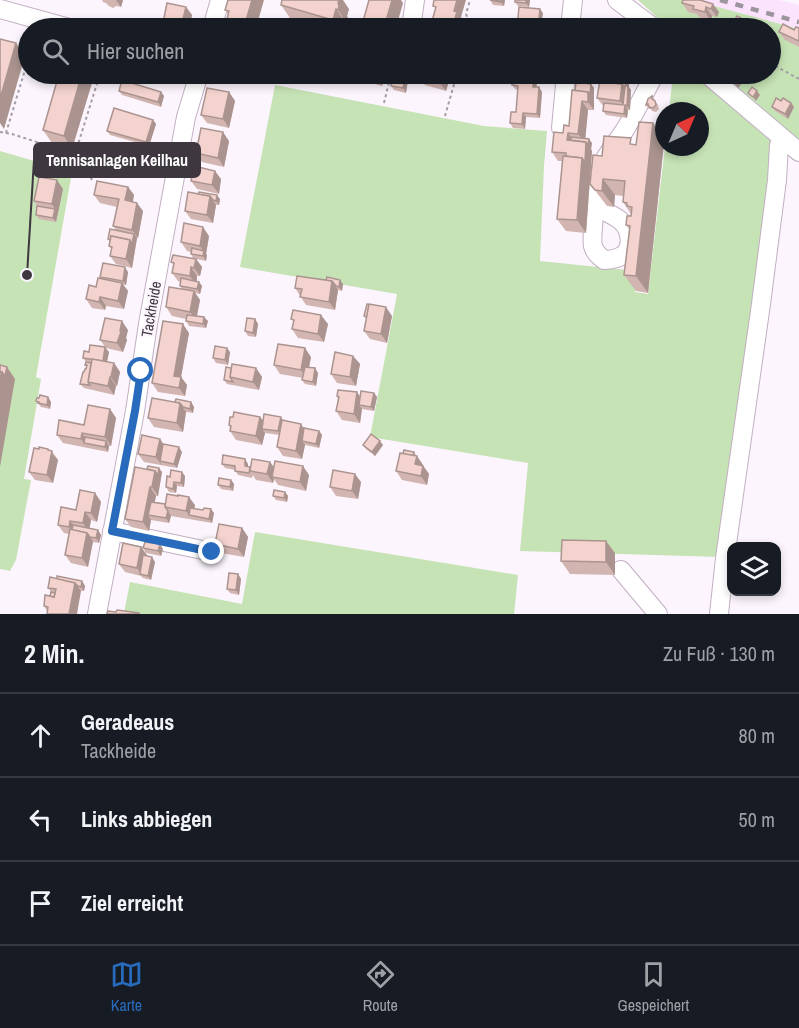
<!DOCTYPE html>
<html lang="de">
<head>
<meta charset="utf-8">
<style>
  :root { --surface:#171b24; --page:#242831; --text:#f1f3f6; --muted:#9ea1a6; --line:#363941; --accent:#286bbc }
  body { margin:0; font-family:"Archivo Narrow",sans-serif; background:var(--page); color:var(--text) }
  .controls { position:absolute; right:18px; bottom:18px; display:grid; overflow:hidden; border-radius:12px; box-shadow:0 3px 9px #0003 }
  .controls button { width:54px; height:54px; display:grid; place-items:center; padding:0; border:0; border-bottom:2px solid var(--line); background:var(--surface); color:var(--text); font:30px sans-serif }
  .compass { position:absolute; left:655px; top:102px; width:54px; height:54px; border-radius:50%; background:var(--surface); box-shadow:0 3px 9px #0003; rotate:44deg }
  .stop { position:absolute; width:18px; height:18px; margin:-14px; border:4px solid #286bbc; border-radius:50%; background:#fff }
  .stop.end { background:#286bbc; border-color:#fff; box-shadow:0 2px 6px #0008 }
  .list { margin:0; padding:0; list-style:none }
  h2 { display:flex; justify-content:space-between; align-items:center; height:78px; margin:0; padding:0 24px; font-size:26px }
  h2 small { font-size:20px; font-weight:400; color:var(--muted) }
  .list li { display:grid; grid-template-columns:39px 1fr auto; gap:18px; align-items:center; box-sizing:border-box; height:84px; padding:0 24px; border-top:2px solid var(--line) }
  .list b { display:block; font-size:22px; white-space:nowrap }
  .list p { margin:0; font-size:20px; white-space:nowrap; color:var(--muted) }
  .list em { font-size:20px; font-style:normal; color:var(--muted) }
  .icon { flex:none; width:33px; height:33px; fill:none; stroke:currentColor; stroke-width:2; stroke-linecap:round; stroke-linejoin:round }
  .map { position:relative; flex:none; width:799px; height:614px; overflow:hidden }
  .search { position:absolute; background:var(--surface); box-shadow:0 3px 9px #0003; left:18px; right:18px; top:18px; height:66px; display:flex; align-items:center; gap:15px; box-sizing:border-box; padding:0 21px; border-radius:33px; color:var(--muted); font-size:22px }
  .sheet { height:330px; background:var(--surface) }
  nav { display:flex; justify-content:space-around; align-items:center; box-sizing:border-box; height:84px; border-top:2px solid var(--line); background:var(--surface); font-size:16px; color:var(--muted) }
  nav a { display:grid; justify-items:center; gap:3px }
  nav .on { color:var(--accent) }
  .map>svg:first-child { display:block }
  .built { fill:#fbe3fd }
  .green { fill:#c6e3b5 }
  .lines { fill:none; stroke-linecap:round; stroke-linejoin:round }
  .minor-casing { stroke:#c1afc2; stroke-width:20 }
  .path { stroke:#a49da5; stroke-width:2; stroke-dasharray:3 3; stroke-linecap:butt }
  .minor { stroke:#fff; stroke-width:18 }
  .rail { stroke:#9c959d; stroke-width:4.5; stroke-dasharray:8 8; stroke-linecap:butt }
  .wall { fill:#d2b5b1 }
  .shaded-wall { fill:#ab9490 }
  .building { fill:#f4d3ce; stroke:#ab9490; stroke-width:1.5 }
  .route { stroke:#286bbc; stroke-width:8 }
  .labels { text-anchor:middle; dominant-baseline:central; stroke-width:4.5; stroke-linejoin:round; paint-order:stroke }
  .street-label { font-size:15px; fill:#3e373f; stroke:#fcf5fd }
  .leader { fill:none; stroke:#3e373f; stroke-width:2 }
  .callout-dot { fill:#3e373f; stroke:#fcf5fd; stroke-width:2 }
  .callout { fill:#3e373f; stroke:#3e373f; stroke-width:2 }
  .callout-label { font-size:16px; text-anchor:middle; font-weight:bold; fill:#fff }
</style>
</head>
<body>
<div class="map">
<svg width="799" height="614" viewBox="0 0 799 614">
  <rect width="100%" height="100%" fill="#fcf5fd"/>
  <path class="built" d="M692 0H779L799 5V29Z"/>
  <g class="green">
    <path d="M638 0H692L799 29V142L720 74H770V28H669Z"/>
    <path d="M673 74H692L778 147 721 557 520 551 528 463 370 437 397 294 240 267 275 85 484 126 547 131 544 166 540 261 637 271 635 292 648 294 665 147H700V111H669Z"/>
    <path d="M0 151 72 172 36 377 41 379 24 479 31 480 16 560 10 571 0 569Z"/>
    <path d="M255 532 518 575 514 614H133L124 613 130 582 242 604Z"/>
  </g>
  <g class="lines">
    <defs>
      <g id="minor">
        <path d="M617 0 654 28"/>
        <path d="M0 9 69 28"/>
        <path d="M212 28 220 0"/>
        <path d="M411 28 415 0"/>
        <path d="M570 28 573 0"/>
        <path d="M707 74 799 152"/>
        <path d="M561 128 566 74"/>
        <path d="M595 206C603 211 614 215 621 221 630 229 634 247 623 255 617 259 611 260 604 260 599 256 595 253 593 246 591 239 597 174 601 167 607 152 618 141 626 128 637 110 645 91 655 74"/>
        <path d="M112 531 212 552"/>
        <path d="M621 570 658 614"/>
        <path d="M97 614 135 411 148 324 186 117 198 77"/>
        <path d="M719 614 725 558 761 304 777 180 779 145"/>
      </g>
    </defs>
    <use href="#minor" class="minor-casing"/>
    <g class="path">
      <path d="M465 28 468 19 466 14 470 0"/>
      <path d="M770 63 799 79"/>
      <path d="M384 103 391 74"/>
      <path d="M445 116 457 74"/>
      <path d="M0 132 12 134 80 156 92 180"/>
      <path d="M6 133 28 60"/>
      <path d="M75 154 100 74"/>
    </g>
    <use href="#minor" class="minor"/>
    <path class="rail" d="M720 0 799 22"/>
  </g>
  <g class="wall">
    <path d="M102 0H123L121 7 116 6 113 8 109 6 106 3 103 2Z"/>
    <path d="M228 0 256 28H233L227 19 228 14 225 10Z"/>
    <path d="M490 0H505L504 6 493 5Z"/>
    <path d="M530 0 529 7 518 6 515 2Z"/>
    <path d="M700 0 719 12 717 17 712 16 711 21 699 17 697 14 688 12 682 3Z"/>
    <path d="M281 5 349 9 347 16 348 18 346 22H345L343 28H327L290 18Z"/>
    <path d="M186 7 192 15 189 28H167L163 23Z"/>
    <path d="M799 28V47L785 40 779 32 794 30Z"/>
    <path d="M320 74H337L336 76 331 75 330 76Z"/>
    <path d="M340 74H386H385L382 86Z"/>
    <path d="M451 74 446 91 425 85 419 77Z"/>
    <path d="M610 74 613 78 629 84V87L631 90 630 110H628L627 118 606 115 603 111 604 107 597 98Z"/>
    <path d="M94 76 72 149 52 143 43 130Z"/>
    <path d="M408 80 406 93 394 90 391 86Z"/>
    <path d="M591 84 594 88V110H588L585 138 592 143 591 149 592 151 586 233 566 231 557 219 562 161H558L552 152 563 133 569 126 575 91Z"/>
    <path d="M512 85 537 87 542 92 540 118 526 117 525 129 513 128 510 123 516 112 518 90 515 89Z"/>
    <path d="M119 91 161 92 164 96 161 107 122 95Z"/>
    <path d="M229 92 235 101 229 128 207 123 201 115Z"/>
    <path d="M652 96 658 105 659 109 656 112 652 111 651 109H649L646 105Z"/>
    <path d="M781 101 791 103 794 107 788 119 775 111 772 107Z"/>
    <path d="M153 120 156 124 149 146 110 135 107 131Z"/>
    <path d="M653 123 664 139V143L648 293 636 291 624 275 629 229 626 225 631 214 623 202V196L615 195 614 207 607 206 590 184 602 156 636 145Z"/>
    <path d="M229 141 224 167 202 162 196 153Z"/>
    <path d="M99 159H141L144 164 141 175 102 164Z"/>
    <path d="M221 179 219 194 197 189 191 181Z"/>
    <path d="M128 187 134 195 133 202 143 211 138 238H137L132 268 116 264 110 256 112 250 109 246 110 242 108 239 116 230 113 226 117 207 100 203 94 195Z"/>
    <path d="M63 189 56 222 39 219 36 215 37 206 34 201Z"/>
    <path d="M188 192 220 199 219 205H216L213 223 191 219 185 211Z"/>
    <path d="M209 236 206 254 207 255 206 261 196 259 202 267 200 276H197V281L199 282 202 286 200 294 195 293 200 300 197 316 208 321 206 328 189 326 186 321V319L172 316 166 307 182 289 180 286V282L178 281 172 273 174 265 171 262 193 258 191 254V252L187 251 181 242Z"/>
    <path d="M128 272 126 285H123L128 291 124 309 106 306 105 310 92 308 86 299 102 279 100 277Z"/>
    <path d="M326 280H340L343 284 342 291 338 290 335 310 306 305 295 288Z"/>
    <path d="M364 316H392L387 343 370 339 364 331 367 319Z"/>
    <path d="M255 319 258 324 256 337 248 336 245 331Z"/>
    <path d="M291 319 328 324 324 342 298 338 292 329 294 322Z"/>
    <path d="M128 330 126 338 127 340 123 352 106 348 100 340Z"/>
    <path d="M189 333 181 377 187 385 185 396 158 392 152 383Z"/>
    <path d="M89 352H109L107 362 114 363 120 372 117 386H116L114 395 84 388 80 384 87 367 85 365 86 362 83 358Z"/>
    <path d="M230 352 228 365 216 363 213 358Z"/>
    <path d="M353 356 360 364 356 386 337 383 331 374Z"/>
    <path d="M311 357 309 367 318 373 316 386 305 384 302 380 303 378 280 374 274 365Z"/>
    <path d="M231 368H256L262 377 259 390 227 384 224 380Z"/>
    <path d="M374 393 377 397 374 411 362 409 360 423 342 420 336 411 338 399 337 396 360 397Z"/>
    <path d="M48 397 51 402 50 409 41 407 36 401 39 398Z"/>
    <path d="M175 402H191L194 407 193 413 186 412 183 432 154 427 148 418Z"/>
    <path d="M110 409 116 418 111 446H109L108 452 63 443 57 435 84 425Z"/>
    <path d="M260 417 263 420H283L304 428 319 431 322 435 319 448 305 445 302 459 283 456 277 447 280 435 265 433 262 445 236 440 230 431V428L229 425Z"/>
    <path d="M160 439 163 444 182 452 177 468 144 462 138 454Z"/>
    <path d="M363 445H383L375 456 366 449Z"/>
    <path d="M50 451H52L58 460 53 483 35 480 29 472Z"/>
    <path d="M414 452 429 474 427 485 402 480 396 471 403 454Z"/>
    <path d="M222 464H248V467L274 468 309 475 306 491 278 485 274 479 273 483 256 480 253 475 252 478 238 475 235 470 225 468Z"/>
    <path d="M135 467 162 472 158 496H156L154 502 165 504 195 505 194 509 214 513 212 523 171 516 169 523 151 520 149 531 131 527 125 519Z"/>
    <path d="M185 476 184 487 177 486 176 493 169 492 166 487 170 477Z"/>
    <path d="M231 480 234 484 233 491 221 489 218 485Z"/>
    <path d="M361 482 358 499 336 496 330 487Z"/>
    <path d="M285 492 288 496 287 502 276 500 273 496Z"/>
    <path d="M95 493 101 502 97 522 91 520 89 529 98 530 101 535 99 543 93 542 88 567 71 563 65 555 69 534 64 533 58 525Z"/>
    <path d="M242 528 248 537 244 557 221 553 215 544Z"/>
    <path d="M141 547 147 556 155 562 151 580 143 578 141 576 125 572 119 564Z"/>
    <path d="M143 548 163 549 161 556 146 553Z"/>
    <path d="M615 553V575L570 574 561 561Z"/>
    <path d="M238 574 241 579 239 595 230 593 227 589Z"/>
    <path d="M57 579 82 581 85 586 84 591H81L47 611 44 606 50 596 51 592 48 588Z"/>
  </g>
  <g class="shaded-wall">
    <path d="M116 0H123L121 7Z"/>
    <path d="M252 0H264L256 28H248L245 24Z"/>
    <path d="M339 0H343L349 9 347 16 348 18 346 22 338 10Z"/>
    <path d="M392 0H401L403 3 396 28H384Z"/>
    <path d="M457 0H466L461 17 463 21 461 28H452L454 11Z"/>
    <path d="M501 0H505L504 6 501 2Z"/>
    <path d="M526 0H530L529 7 526 3Z"/>
    <path d="M713 4 719 12 717 17 711 9Z"/>
    <path d="M186 7 192 15 189 28H182L181 27Z"/>
    <path d="M706 7 712 16 711 21 705 12Z"/>
    <path d="M336 9 345 22 343 28H339L333 20Z"/>
    <path d="M540 9 543 13 541 28H538Z"/>
    <path d="M745 20 748 25 746 28H740Z"/>
    <path d="M16 43 25 56 4 129 0 123V99Z"/>
    <path d="M82 74H92L94 76 72 149 64 136Z"/>
    <path d="M381 74H385L382 86 379 81Z"/>
    <path d="M443 74H451L446 91 440 83Z"/>
    <path d="M534 74H538L536 91 533 87Z"/>
    <path d="M610 74 616 82 612 87 609 82Z"/>
    <path d="M746 74H752L749 78Z"/>
    <path d="M405 76 408 80 406 93 403 88Z"/>
    <path d="M740 77 743 82 738 88 735 84Z"/>
    <path d="M626 80 629 84V87L631 90 630 110 627 106V99L626 107 628 110 627 118 624 114 625 108 620 101 622 84Z"/>
    <path d="M591 84 594 88V110L588 102V92Z"/>
    <path d="M539 87 542 92 540 118 537 114Z"/>
    <path d="M757 91 760 95 756 101 753 97Z"/>
    <path d="M161 92 164 96 161 107 158 102Z"/>
    <path d="M229 92 235 101 229 128 223 119Z"/>
    <path d="M582 101 588 110 585 142 578 134Z"/>
    <path d="M791 103 794 107 788 119 785 114Z"/>
    <path d="M523 113 526 117 525 129 522 124Z"/>
    <path d="M153 120 156 124 149 146 146 142Z"/>
    <path d="M653 123 664 139V143L648 293 636 276Z"/>
    <path d="M223 132 229 141 224 167 218 158Z"/>
    <path d="M568 133 574 141 567 140Z"/>
    <path d="M589 139 592 143 591 149 592 151 586 233 577 220 582 158 586 142Z"/>
    <path d="M141 159 144 164 141 175 138 171Z"/>
    <path d="M215 171 221 179 219 194 212 185Z"/>
    <path d="M603 179 615 195 614 207 602 191Z"/>
    <path d="M57 180 63 189 56 222 53 218 55 209 52 204Z"/>
    <path d="M128 187 134 195 131 209 125 200Z"/>
    <path d="M217 195 220 199 219 205 216 201Z"/>
    <path d="M210 196 216 205 213 223 207 215Z"/>
    <path d="M137 203 143 211 138 238 132 230Z"/>
    <path d="M203 227 209 236 206 254 207 255 206 261 203 256 204 252 200 246Z"/>
    <path d="M134 234 137 238 132 268 126 259 130 240Z"/>
    <path d="M196 259 202 267 200 276 194 268Z"/>
    <path d="M125 267 128 272 126 285 123 281Z"/>
    <path d="M191 267 197 276 196 285 190 276Z"/>
    <path d="M340 280 343 284 342 291 339 287Z"/>
    <path d="M332 281 338 290 335 310 329 302Z"/>
    <path d="M199 282 202 286 200 294 197 289Z"/>
    <path d="M122 283 128 291 124 309 118 301Z"/>
    <path d="M194 291 200 300 196 320 190 312Z"/>
    <path d="M100 297 106 306 105 310 99 302Z"/>
    <path d="M386 307 392 316 387 343 381 334Z"/>
    <path d="M321 315 328 324 324 342 318 334Z"/>
    <path d="M204 317 208 321 206 328 203 324Z"/>
    <path d="M255 319 258 324 256 337 253 333Z"/>
    <path d="M122 321 128 330 126 338 127 340 123 352 117 343Z"/>
    <path d="M183 324 189 333 181 377 187 385 185 396 179 388 174 376Z"/>
    <path d="M105 347 109 352 106 366 103 362Z"/>
    <path d="M227 348 230 352 228 365 225 360Z"/>
    <path d="M305 348 311 357 307 378 301 370Z"/>
    <path d="M353 356 360 364 356 386 350 377Z"/>
    <path d="M114 363 120 372 117 386 111 377Z"/>
    <path d="M7 367 15 379 0 467V385L2 372Z"/>
    <path d="M256 368 262 377 259 390 253 382Z"/>
    <path d="M315 368 318 373 316 386 313 382Z"/>
    <path d="M110 377 116 386 114 395 108 386Z"/>
    <path d="M357 392 363 401 359 405 362 409 360 423 354 414Z"/>
    <path d="M374 393 377 397 374 411 371 407Z"/>
    <path d="M48 397 51 402 50 409 47 405Z"/>
    <path d="M191 402 194 407 193 413 190 409Z"/>
    <path d="M180 403 186 412 183 432 177 423Z"/>
    <path d="M110 409 116 418 111 446 105 437Z"/>
    <path d="M260 417 266 425 262 429 265 433 262 445 256 436Z"/>
    <path d="M281 417 284 422 281 435 278 431Z"/>
    <path d="M301 424 307 433 302 441 305 445 302 459 296 451Z"/>
    <path d="M319 431 322 435 319 448 316 444Z"/>
    <path d="M82 433 88 442 84 443 81 439Z"/>
    <path d="M160 439 166 448 160 461 162 466 156 457Z"/>
    <path d="M106 441 109 446 108 452 105 447Z"/>
    <path d="M380 441 383 445 375 456 372 452Z"/>
    <path d="M179 447 182 452 177 468 174 464Z"/>
    <path d="M48 449 58 460 53 483 47 475Z"/>
    <path d="M417 456 423 465 421 472 415 464Z"/>
    <path d="M245 459 248 464V470L245 466Z"/>
    <path d="M270 462 276 470 272 477 274 479 273 483 267 474Z"/>
    <path d="M303 466 309 475 306 491 300 482Z"/>
    <path d="M423 466 429 474 427 485 421 476Z"/>
    <path d="M159 468 162 472 158 496 152 487 155 471Z"/>
    <path d="M182 472 185 476 184 487 181 483Z"/>
    <path d="M355 474 361 482 358 499 352 491Z"/>
    <path d="M231 480 234 484 233 491 230 487Z"/>
    <path d="M174 482 177 486 176 493 173 489Z"/>
    <path d="M150 487 156 496 152 516 148 515 151 520 149 531 143 522Z"/>
    <path d="M285 492 288 496 287 502 284 498Z"/>
    <path d="M95 493 101 502 97 522 91 513Z"/>
    <path d="M189 497 195 505 193 516 189 515 186 511Z"/>
    <path d="M211 509 214 513 212 523 209 519Z"/>
    <path d="M168 511 171 516 169 523 166 518Z"/>
    <path d="M85 512 91 520 89 532 83 523Z"/>
    <path d="M70 521 76 529 75 535 69 527Z"/>
    <path d="M242 528 248 537 244 557 238 549Z"/>
    <path d="M98 530 101 535 99 543 96 538Z"/>
    <path d="M87 533 93 541 88 567 82 558Z"/>
    <path d="M606 541 615 553V575L606 562Z"/>
    <path d="M160 544 163 549 161 556 158 551Z"/>
    <path d="M141 547 147 555 143 575 141 574 137 568Z"/>
    <path d="M152 557 155 562 151 580 148 576Z"/>
    <path d="M238 574 241 579 239 595 236 590Z"/>
    <path d="M82 581 85 586 84 591 81 587Z"/>
    <path d="M75 583 81 591 77 614H69Z"/>
  </g>
  <g class="building">
    <path d="M228 0H252L245 24 227 19 229 11 225 10Z"/>
    <path d="M282 0H339L338 3 339 6 338 10 336 9 333 20 281 5Z"/>
    <path d="M369 0H392L384 28H364V26L362 25Z"/>
    <path d="M434 0H457L454 11 457 12 452 28H430L436 7 433 6Z"/>
    <path d="M490 0H501V2Z"/>
    <path d="M515 0H526V3L515 2Z"/>
    <path d="M683 0H700L713 4 711 9 706 7 705 12 693 9 694 6 682 3Z"/>
    <path d="M167 3 186 7 181 27 163 23Z"/>
    <path d="M519 7 540 9 538 28H517Z"/>
    <path d="M737 16 745 20 740 28H730Z"/>
    <path d="M277 21 289 24 288 28H275Z"/>
    <path d="M783 24 794 30 796 27 799 28V41L779 32Z"/>
    <path d="M607 25 629 28H607Z"/>
    <path d="M0 39 16 43 0 99Z"/>
    <path d="M59 74H82L64 136 43 130Z"/>
    <path d="M352 74H381L379 81Z"/>
    <path d="M393 74 405 76 403 88 391 86Z"/>
    <path d="M420 74H443L440 83 419 77Z"/>
    <path d="M513 74H534L533 87H539L537 114 523 113 522 124 510 123 511 112H516L518 86 512 85Z"/>
    <path d="M601 74H610L609 82 622 84 620 101 597 98Z"/>
    <path d="M732 74H735L740 77 735 84 728 78Z"/>
    <path d="M613 78 626 80 625 88 622 84 612 83Z"/>
    <path d="M122 80 161 92 158 102 119 91Z"/>
    <path d="M576 82 591 84 590 94 588 92 575 91Z"/>
    <path d="M625 86H628L627 106 625 105 624 114 603 111 604 103 623 105Z"/>
    <path d="M752 87 757 91 753 97 748 93Z"/>
    <path d="M207 88 229 92 223 119 201 115Z"/>
    <path d="M572 90 588 92V102L582 101 578 134 568 133 567 140 586 142 585 162 582 158 566 156V153L552 152 554 132 563 133 564 125 569 126Z"/>
    <path d="M652 96V99L655 101 656 105 653 108 649 107 648 104 646 105 648 99Z"/>
    <path d="M776 98 781 101 783 98 791 103 785 114 772 107Z"/>
    <path d="M114 108 153 120 146 142 107 131Z"/>
    <path d="M639 122 653 123 636 276 624 275 630 226 626 225 627 216H631L632 207 627 206V203L623 202 625 181 603 179 602 191 595 190 590 184 593 155 602 156 604 136 631 138 630 144 636 145Z"/>
    <path d="M201 128 223 132 218 158 196 153Z"/>
    <path d="M571 137 589 139 588 145 586 142 571 140Z"/>
    <path d="M563 156 582 158 577 220 557 219Z"/>
    <path d="M194 166 215 171 212 185 191 181Z"/>
    <path d="M39 177 57 180 52 204 34 201Z"/>
    <path d="M97 181 128 187 125 200 137 203 132 230 113 226 119 199 94 195Z"/>
    <path d="M188 192 210 196 207 215 185 211Z"/>
    <path d="M199 192 217 195 216 201 213 200 210 196 198 194Z"/>
    <path d="M37 206 55 209 53 218 36 215Z"/>
    <path d="M184 223 203 227 200 246 181 242Z"/>
    <path d="M110 229 134 234 132 244 130 240 111 236V240L108 239Z"/>
    <path d="M111 236 130 240 126 259 110 256 112 247 109 246Z"/>
    <path d="M192 248 204 251 203 256 191 254Z"/>
    <path d="M173 255 196 259 194 268 191 267 190 276 172 273 174 263 171 262Z"/>
    <path d="M103 263 125 267 123 281 100 277Z"/>
    <path d="M297 276 332 281 329 302 300 297 302 289 295 288Z"/>
    <path d="M327 277 340 280 339 287 336 286 332 281 326 280Z"/>
    <path d="M98 278 122 283 118 301 100 297 99 302 86 299 89 285 96 287Z"/>
    <path d="M181 278 199 282 197 289 180 286Z"/>
    <path d="M169 287 194 291 190 312 166 307Z"/>
    <path d="M367 304 369 305 367 317 364 316Z"/>
    <path d="M369 304 386 307 381 334 364 331Z"/>
    <path d="M293 310 321 315 318 334 292 329 294 320 291 319Z"/>
    <path d="M187 315 204 317 203 324 186 321Z"/>
    <path d="M105 318 122 321 120 331 121 332 117 343 100 340Z"/>
    <path d="M247 318 255 319 253 333 245 331Z"/>
    <path d="M163 321 183 324 174 376 181 377 179 388 152 383Z"/>
    <path d="M278 344 305 348 301 370 274 365Z"/>
    <path d="M90 345 105 347 103 361 83 358 84 351 89 352Z"/>
    <path d="M215 346 227 348 225 360 213 358Z"/>
    <path d="M335 352 353 356 350 377 331 374Z"/>
    <path d="M92 359 114 363 111 377H110L108 386 88 382Z"/>
    <path d="M86 362 91 363 88 382 90 385 80 384 83 372H84L85 369H86L87 365H85Z"/>
    <path d="M232 364 256 368 253 382 230 377Z"/>
    <path d="M0 365 7 367 5 376 2 372H0Z"/>
    <path d="M226 367 231 368 230 377 233 382 224 380Z"/>
    <path d="M305 367 315 368 313 382 302 380Z"/>
    <path d="M0 372H2L0 385Z"/>
    <path d="M338 390 357 392 354 414 336 411 339 397 337 396Z"/>
    <path d="M361 391 374 393 371 407 359 405Z"/>
    <path d="M40 395 48 397 47 405 38 403 39 402 36 401 37 398H39Z"/>
    <path d="M152 398 180 403 177 423 148 418Z"/>
    <path d="M176 399 191 402 190 409 183 407 180 403 175 402Z"/>
    <path d="M88 405 110 409 105 437 82 433 81 439 57 435 59 420 84 425Z"/>
    <path d="M234 412 260 417 256 436 230 431 231 426 229 425 230 417H233Z"/>
    <path d="M264 414 281 417 278 431 262 429Z"/>
    <path d="M282 420 301 424 296 451 277 447Z"/>
    <path d="M304 428 319 431 316 444 302 441Z"/>
    <path d="M371 434 380 441 372 452 363 445Z"/>
    <path d="M142 435 160 439 156 457 138 454Z"/>
    <path d="M85 437 106 441 105 447 84 443Z"/>
    <path d="M163 444 179 447 174 464 160 461Z"/>
    <path d="M39 447 48 449V450L52 451 47 475 29 472 34 448 39 449Z"/>
    <path d="M404 450 414 452 413 456 403 454Z"/>
    <path d="M400 453 417 456 415 464 423 466 421 476 396 471Z"/>
    <path d="M223 455 245 459V466L250 467 249 473 235 471V466L222 464Z"/>
    <path d="M252 459 270 462 267 474 250 471Z"/>
    <path d="M275 461 303 466 300 482 272 477Z"/>
    <path d="M148 466 159 468 158 475 155 471 147 469Z"/>
    <path d="M135 467 155 471 152 487H150L143 522 125 519Z"/>
    <path d="M171 470 182 472 181 483 174 482 173 489 166 487 167 476 170 477Z"/>
    <path d="M333 470 355 474 352 491 330 487Z"/>
    <path d="M219 478 231 480 230 487 218 485Z"/>
    <path d="M80 490 95 493 91 513 85 512 83 523 70 521 69 527 58 525 61 507 76 510Z"/>
    <path d="M274 490 285 492 284 498 273 496Z"/>
    <path d="M167 494 178 496V495L189 497 186 511 165 507Z"/>
    <path d="M151 502 165 504V507L168 511 166 518 148 515Z"/>
    <path d="M190 508 203 510 204 508 211 509 209 519 189 515Z"/>
    <path d="M219 524 242 528 238 549 215 544Z"/>
    <path d="M73 525 98 530 96 538 90 537 87 533 72 530Z"/>
    <path d="M70 529 87 533 82 558 65 555Z"/>
    <path d="M562 540 606 541V562L561 561Z"/>
    <path d="M145 542 160 544 158 551 143 548Z"/>
    <path d="M123 543 141 547 137 568 119 564Z"/>
    <path d="M143 555 152 557 148 576 140 574Z"/>
    <path d="M229 573 238 574 236 590 227 589Z"/>
    <path d="M57 576 82 581 81 587 78 586 75 583 57 579Z"/>
    <path d="M50 577 75 583 69 614H47L48 607 44 606 45 595 54 597 56 589 48 588Z"/>
    <path d="M51 592 55 593 54 597 50 596Z"/>
    <path d="M117 610 139 613V614H107L108 611 116 612Z"/>
  </g>
  <g class="lines">
    <path class="route" d="M141 371 135 411 112 531 212 552"/>
  </g>
  <g class="labels">
    <g class="street-label">
      <text transform="translate(151 309) rotate(-80)">Tackheide</text>
    </g>
  </g>
  <path class="leader" d="M27 275L34 160"/>
  <circle class="callout-dot" cx="27" cy="275" r="6"/>
  <rect class="callout" x="34" y="143" width="166" height="34" rx="6"/>
  <g class="callout-label">
    <text x="117" y="166">Tennisanlagen Keilhau</text>
  </g>
</svg>
<div class="controls">
<button><svg class="icon" aria-label="layers" viewBox="0 0 24 24"><path d="M12 4l9 5-9 5-9-5zM3 14l9 5 9-5"/></svg></button>
</div>
<svg class="compass" viewBox="-18 -18 36 36"><path d="M0-13l5 13h-10z" fill="#e53935"/><path d="M0 13l5-13h-10z" fill="#9ea1a6"/></svg>
<div class="stop" style="left:141px;top:371px"></div>
<div class="stop end" style="left:212px;top:552px"></div>
<div class="search"><svg class="icon" aria-label="search" viewBox="0 0 24 24"><circle cx="10" cy="10" r="6"/><path d="M15 15l6 6"/></svg>Hier suchen</div>
</div>
<section class="sheet">
<h2>2 Min.<small>Zu Fuß · 130 m</small></h2>
<ul class="list">
<li><svg class="icon" aria-label="ahead" viewBox="0 0 24 24"><path d="M12 20V5M6 11l6-6 6 6"/></svg><div><b>Geradeaus</b><p>Tackheide</p></div><em>80 m</em></li>
<li><svg class="icon" aria-label="left" viewBox="0 0 24 24"><path d="M17 20v-9H6M10 6l-5 5 5 5"/></svg><div><b>Links abbiegen</b></div><em>50 m</em></li>
<li><svg class="icon" aria-label="arrive" viewBox="0 0 24 24"><path d="M6 21V4h12l-3 4 3 4H6"/></svg><div><b>Ziel erreicht</b></div></li>
</ul>
</section>
<nav>
<a class="on"><svg class="icon" aria-label="map" viewBox="0 0 24 24"><path d="M3 6l6-2 6 2 6-2v14l-6 2-6-2-6 2zM9 4v14M15 6v14"/></svg>Karte</a>
<a><svg class="icon" aria-label="directions" viewBox="0 0 24 24"><path d="M12 3l9 9-9 9-9-9zM9 14v-3h6M13 9l2 2-2 2"/></svg>Route</a>
<a><svg class="icon" aria-label="saved" viewBox="0 0 24 24"><path d="M7 4h10v16l-5-4-5 4z"/></svg>Gespeichert</a>
</nav>
</body>
</html>
